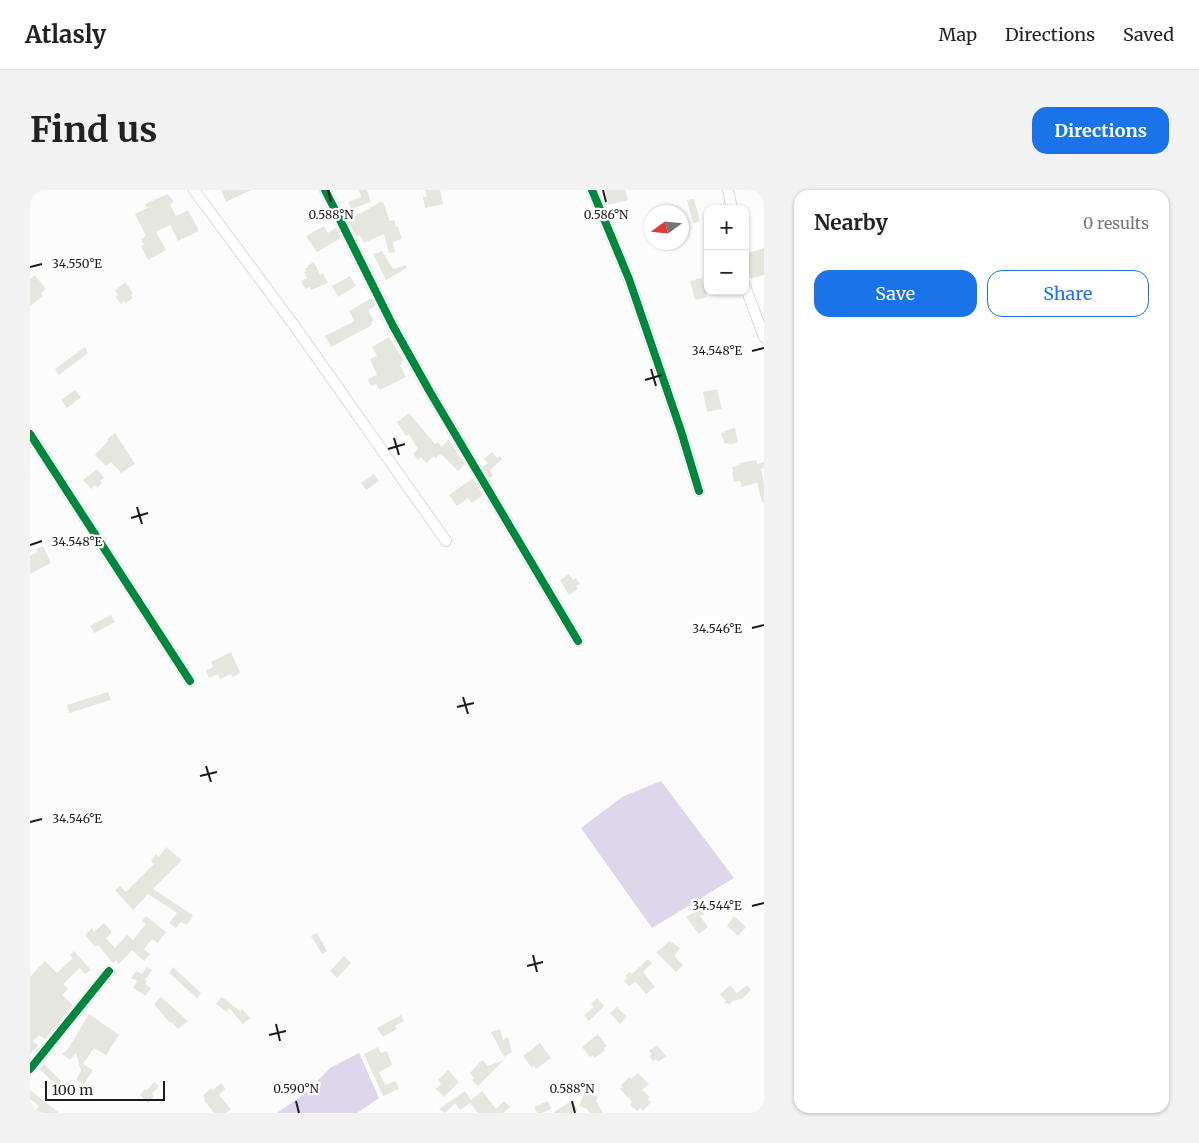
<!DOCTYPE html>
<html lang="en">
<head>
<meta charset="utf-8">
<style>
  :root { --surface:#fff; --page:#f2f2f2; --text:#222; --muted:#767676; --line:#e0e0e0; --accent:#1a73e8 }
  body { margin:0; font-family:Merriweather,serif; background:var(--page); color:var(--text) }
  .controls { position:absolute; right:15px; top:15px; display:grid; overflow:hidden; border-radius:10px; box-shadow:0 1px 4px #0004 }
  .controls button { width:45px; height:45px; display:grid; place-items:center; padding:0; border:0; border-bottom:1px solid var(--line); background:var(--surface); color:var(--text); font:25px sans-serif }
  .compass { position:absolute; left:614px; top:15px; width:45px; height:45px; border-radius:50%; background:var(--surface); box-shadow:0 1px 4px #0004; rotate:255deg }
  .scale { position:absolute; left:15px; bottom:12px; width:120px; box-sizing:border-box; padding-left:5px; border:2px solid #1d1b20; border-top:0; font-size:14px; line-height:18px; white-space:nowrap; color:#1d1b20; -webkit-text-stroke:4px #fff; paint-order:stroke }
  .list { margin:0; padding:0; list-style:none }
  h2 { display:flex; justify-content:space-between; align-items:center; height:65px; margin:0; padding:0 20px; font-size:21px }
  h2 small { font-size:16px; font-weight:400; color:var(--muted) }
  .actions { display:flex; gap:10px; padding:15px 20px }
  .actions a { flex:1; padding:11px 0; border:1px solid var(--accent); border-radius:15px; text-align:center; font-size:18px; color:var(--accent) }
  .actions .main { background:var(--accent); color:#fff }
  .map { position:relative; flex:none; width:734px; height:923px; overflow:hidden; border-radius:15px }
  header { display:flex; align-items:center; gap:30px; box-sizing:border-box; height:70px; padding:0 25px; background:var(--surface); border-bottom:1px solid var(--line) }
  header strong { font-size:24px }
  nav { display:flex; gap:28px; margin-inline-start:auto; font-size:18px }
  .intro { display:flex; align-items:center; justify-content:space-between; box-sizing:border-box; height:120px; padding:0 30px }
  h1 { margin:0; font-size:35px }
  .button { padding:12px 22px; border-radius:15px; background:var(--accent); color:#fff; font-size:18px; font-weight:700 }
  main { display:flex; gap:30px; padding:0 30px }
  aside { flex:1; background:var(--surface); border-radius:15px; box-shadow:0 1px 4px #0004 }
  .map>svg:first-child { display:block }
  .forest { fill:#ded6eb }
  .building { fill:#e5e7df }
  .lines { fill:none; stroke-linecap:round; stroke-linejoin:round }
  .minor-casing { stroke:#dad9dc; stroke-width:12 }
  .minor { stroke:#fff; stroke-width:10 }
  .cycleway-casing { stroke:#fff; stroke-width:11 }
  .cycleway { stroke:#00873e; stroke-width:8 }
  .ticks { fill:none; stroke:#1d1b20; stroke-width:2 }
  .ticks-label { font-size:12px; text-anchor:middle; fill:#1d1b20; stroke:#fff; stroke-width:4.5; stroke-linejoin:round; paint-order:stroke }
</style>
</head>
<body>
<header>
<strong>Atlasly</strong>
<nav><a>Map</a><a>Directions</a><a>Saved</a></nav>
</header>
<div class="intro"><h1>Find us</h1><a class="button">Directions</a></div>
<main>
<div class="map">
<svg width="734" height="923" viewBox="0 0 734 923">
  <rect width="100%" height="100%" fill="#fcfcfd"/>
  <g class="forest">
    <path d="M631 591 704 688 622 738 551 638 592 607Z"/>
    <path d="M329 863 349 908 327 923H247L278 901 300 878Z"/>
  </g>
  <g class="building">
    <path d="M191 0H221L196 12Z"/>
    <path d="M329 0H337L341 12 321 19 318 12 331 7Z"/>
    <path d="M395 0H410L413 14 395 18 393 7H397Z"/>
    <path d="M575 0H595L598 10 578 15Z"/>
    <path d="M138 4 144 12 140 15 146 26 158 20 169 41 148 51 140 35 126 42 136 60 118 70 111 56 114 55 111 49 116 46 105 24 117 18 115 14Z"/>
    <path d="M664 9 670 31 663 34 657 10Z"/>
    <path d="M350 12H353L360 31 364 30 366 37H368L372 49 363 52 365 62 359 63 354 44 334 53 330 45 327 47 318 31Z"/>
    <path d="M294 36 298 43 306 38 311 48 287 62 276 46Z"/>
    <path d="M734 58V85L720 89 715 64Z"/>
    <path d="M352 61 363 79 376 75 377 78 356 90 343 64Z"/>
    <path d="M284 72 290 85 293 83 298 93 281 100 280 97 275 99 271 91 277 88 274 82 276 81 275 79 278 77V75Z"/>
    <path d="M5 85 16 99 11 103 13 106 0 116V89Z"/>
    <path d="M320 86 326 96 308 107 302 96Z"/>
    <path d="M672 88 677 107 665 110 660 91Z"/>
    <path d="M95 92 103 103 101 105 103 108 96 113 94 111 91 114 85 107 88 105 85 101Z"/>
    <path d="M342 108 345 116 338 120 344 130 341 132 342 135 301 157 295 146 323 132 324 130 319 121Z"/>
    <path d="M359 147 374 170 371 172 372 175H370L376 187 350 200 346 194 341 196 338 189 347 185 340 169 347 166 342 157Z"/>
    <path d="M55 157 58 163 29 185 25 179Z"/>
    <path d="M687 199 692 219 677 222 673 202Z"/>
    <path d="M45 200 51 207 37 218 31 210Z"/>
    <path d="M379 223 405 254 408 252 411 257 419 250 435 274 428 281 411 264 405 268 404 266 396 273 391 267 388 270 383 264 388 259 379 244 376 246 367 232Z"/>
    <path d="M705 238 708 252 699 255 698 253 695 254 691 243 694 242V241Z"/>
    <path d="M85 243 105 274 91 283 81 272 76 276 65 265 78 251 77 249Z"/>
    <path d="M462 262 467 268 470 266 472 269 460 280 463 286 459 288 452 277 458 273 454 269Z"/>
    <path d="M726 270 727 274 734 272V278L731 279 734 294V312H732L727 293 712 297 710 291 704 292 702 283 703 282 702 277 710 275 709 273Z"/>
    <path d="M67 279 74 288 70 291 72 293 67 298 65 295 61 299 53 290Z"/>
    <path d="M344 284 349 291 336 300 331 293Z"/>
    <path d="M443 288 453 305 442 313 438 308 427 316 419 305Z"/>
    <path d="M13 356 21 373 0 384V366L7 362 6 359Z"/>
    <path d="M539 384 543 390 546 388 550 394 546 396 548 399 539 405 530 390Z"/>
    <path d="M81 425 85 432 64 443 60 436Z"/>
    <path d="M201 462 210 483 203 487 201 484 190 489 188 484 179 488 176 480 183 477 181 472Z"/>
    <path d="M78 502 81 510 39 523 37 515Z"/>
    <path d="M136 657 152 670 123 699 163 725 157 735 151 732 146 738 139 733 147 723 118 704 103 720 85 700 90 696 96 702 124 674 121 671 126 664 129 667Z"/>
    <path d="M671 718 674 724 670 726 678 737 669 744 656 727Z"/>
    <path d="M116 726 136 742 128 753 122 749 114 759 120 764 114 771 102 760 89 774 86 770 83 773 68 755 65 757 55 745 62 738 64 742 74 733 82 742 76 748 85 758 97 745 103 750 116 734 112 731Z"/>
    <path d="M704 726 716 737 708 746 697 736Z"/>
    <path d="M287 743 297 761 292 764 281 746Z"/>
    <path d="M640 751 650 758 644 766 653 775 646 782 626 762Z"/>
    <path d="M44 761 61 780 55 784 50 778 33 794 38 799 32 805 43 815 15 849 9 845 3 851 8 855 0 864V787L15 771 27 783 42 769 44 770 40 765Z"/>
    <path d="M314 766 321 773 307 788 300 781Z"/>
    <path d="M618 769 622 773 613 782 625 797 616 804 606 792 599 796 594 791 597 788 595 786 599 782 602 784Z"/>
    <path d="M117 777 122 780 115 790 117 791 115 794 121 798 116 806 103 798 107 791 101 788 106 781 112 784Z"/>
    <path d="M143 777 171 803 167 808 139 783Z"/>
    <path d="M700 795 707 803 717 795 721 800 712 809 703 811 699 815 698 813 693 814 696 811 690 804Z"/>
    <path d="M131 807 158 831 148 839 141 832 140 833 124 814Z"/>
    <path d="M192 807 210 821 212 819 220 828 213 834 199 818 197 822 186 814Z"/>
    <path d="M567 808 574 816 559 831 554 825 564 817 561 814Z"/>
    <path d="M587 817 597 827 590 834 580 823Z"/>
    <path d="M59 824 89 845 76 865 64 858 53 874 63 880 54 894 46 890 51 881 46 863 40 870 32 864 38 859Z"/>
    <path d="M371 825 374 831 365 836 367 839 353 847 347 838Z"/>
    <path d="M470 839 473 850 478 847 482 862 474 867 461 842Z"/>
    <path d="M568 844 577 856 574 858 575 860 565 868 563 865 560 867 552 857Z"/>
    <path d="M510 853 521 868 506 879 504 876 502 878 493 866Z"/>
    <path d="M627 855 636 866 628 872 625 869 623 871 619 866 622 864 619 861Z"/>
    <path d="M348 857 351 863 357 861 362 875 349 882 355 895 366 891 369 899 353 906 334 864Z"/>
    <path d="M452 870 458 876 474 870 448 896 442 890 444 888 440 883Z"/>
    <path d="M14 874 39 899 35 903 9 879Z"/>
    <path d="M418 880 429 892 414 907 406 899 411 894 408 890Z"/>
    <path d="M608 883 619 894 612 900 620 907 618 909 621 912 613 921 610 918 607 921 600 915 602 912 590 899 592 897 591 895 600 887 601 889Z"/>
    <path d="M124 892 129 896 122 904 124 906 118 913 110 905 115 899 117 900Z"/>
    <path d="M191 893 195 899 189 905 201 919 196 923H184L174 910 175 908 173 905 181 898 183 900Z"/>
    <path d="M0 900 29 923H4L9 916 0 909Z"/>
    <path d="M435 901 441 910 452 901 466 919 474 911 480 917 473 923H448L440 913 430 920 425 913 415 923 409 919Z"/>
    <path d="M555 902 568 907 566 911 573 923H560L557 919 549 916Z"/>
    <path d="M518 911 521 919 512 923H507L504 917Z"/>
    <path d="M541 911 548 920 544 923H523Z"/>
  </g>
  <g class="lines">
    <defs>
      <g id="minor">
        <path d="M164 0 266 138 416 351"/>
        <path d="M295 0 363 136 400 202 548 451"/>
        <path d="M562 0 599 89 651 241 669 301"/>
        <path d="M698 0 702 19"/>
        <path d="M715 96 734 147"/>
        <path d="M0 244 160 491"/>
        <path d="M0 879 79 781"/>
      </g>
    </defs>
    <use href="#minor" class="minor-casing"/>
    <use href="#minor" class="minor"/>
    <defs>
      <g id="cycleway">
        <path d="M295 0 363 136 400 202 548 451"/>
        <path d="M562 0 599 89 651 241 669 301"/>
        <path d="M0 244 160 491"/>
        <path d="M0 879 79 781"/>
      </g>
    </defs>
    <use href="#cycleway" class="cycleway-casing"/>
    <use href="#cycleway" class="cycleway"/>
  </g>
  <path class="ticks" d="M298 0 301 12M573 0 576 12M0 77 12 74M722 161 734 158M621 179 626 196M615 190 632 185M364 248 369 265M358 259 375 254M107 317 112 334M101 328 118 323M0 355 12 351M722 438 734 435M433 507 438 524M427 517 444 513M176 576 181 592M170 586 187 582M0 632 12 629M722 716 734 713M503 765 507 782M497 776 513 772M246 834 250 851M239 845 256 841M266 911 269 923M542 911 545 923"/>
  <g class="ticks-label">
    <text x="301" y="29">0.588°N</text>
    <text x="576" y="29">0.586°N</text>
    <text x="47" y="78">34.550°E</text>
    <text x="687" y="165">34.548°E</text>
    <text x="47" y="356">34.548°E</text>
    <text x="687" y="443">34.546°E</text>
    <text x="47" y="633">34.546°E</text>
    <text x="687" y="720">34.544°E</text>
    <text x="266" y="903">0.590°N</text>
    <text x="542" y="903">0.588°N</text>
  </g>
</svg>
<div class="controls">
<button>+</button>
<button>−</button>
</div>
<svg class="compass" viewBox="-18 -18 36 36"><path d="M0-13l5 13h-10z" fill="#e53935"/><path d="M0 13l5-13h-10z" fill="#767676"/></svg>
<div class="scale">100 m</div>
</div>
<aside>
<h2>Nearby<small>0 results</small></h2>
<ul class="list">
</ul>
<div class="actions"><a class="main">Save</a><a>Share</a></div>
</aside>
</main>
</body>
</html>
